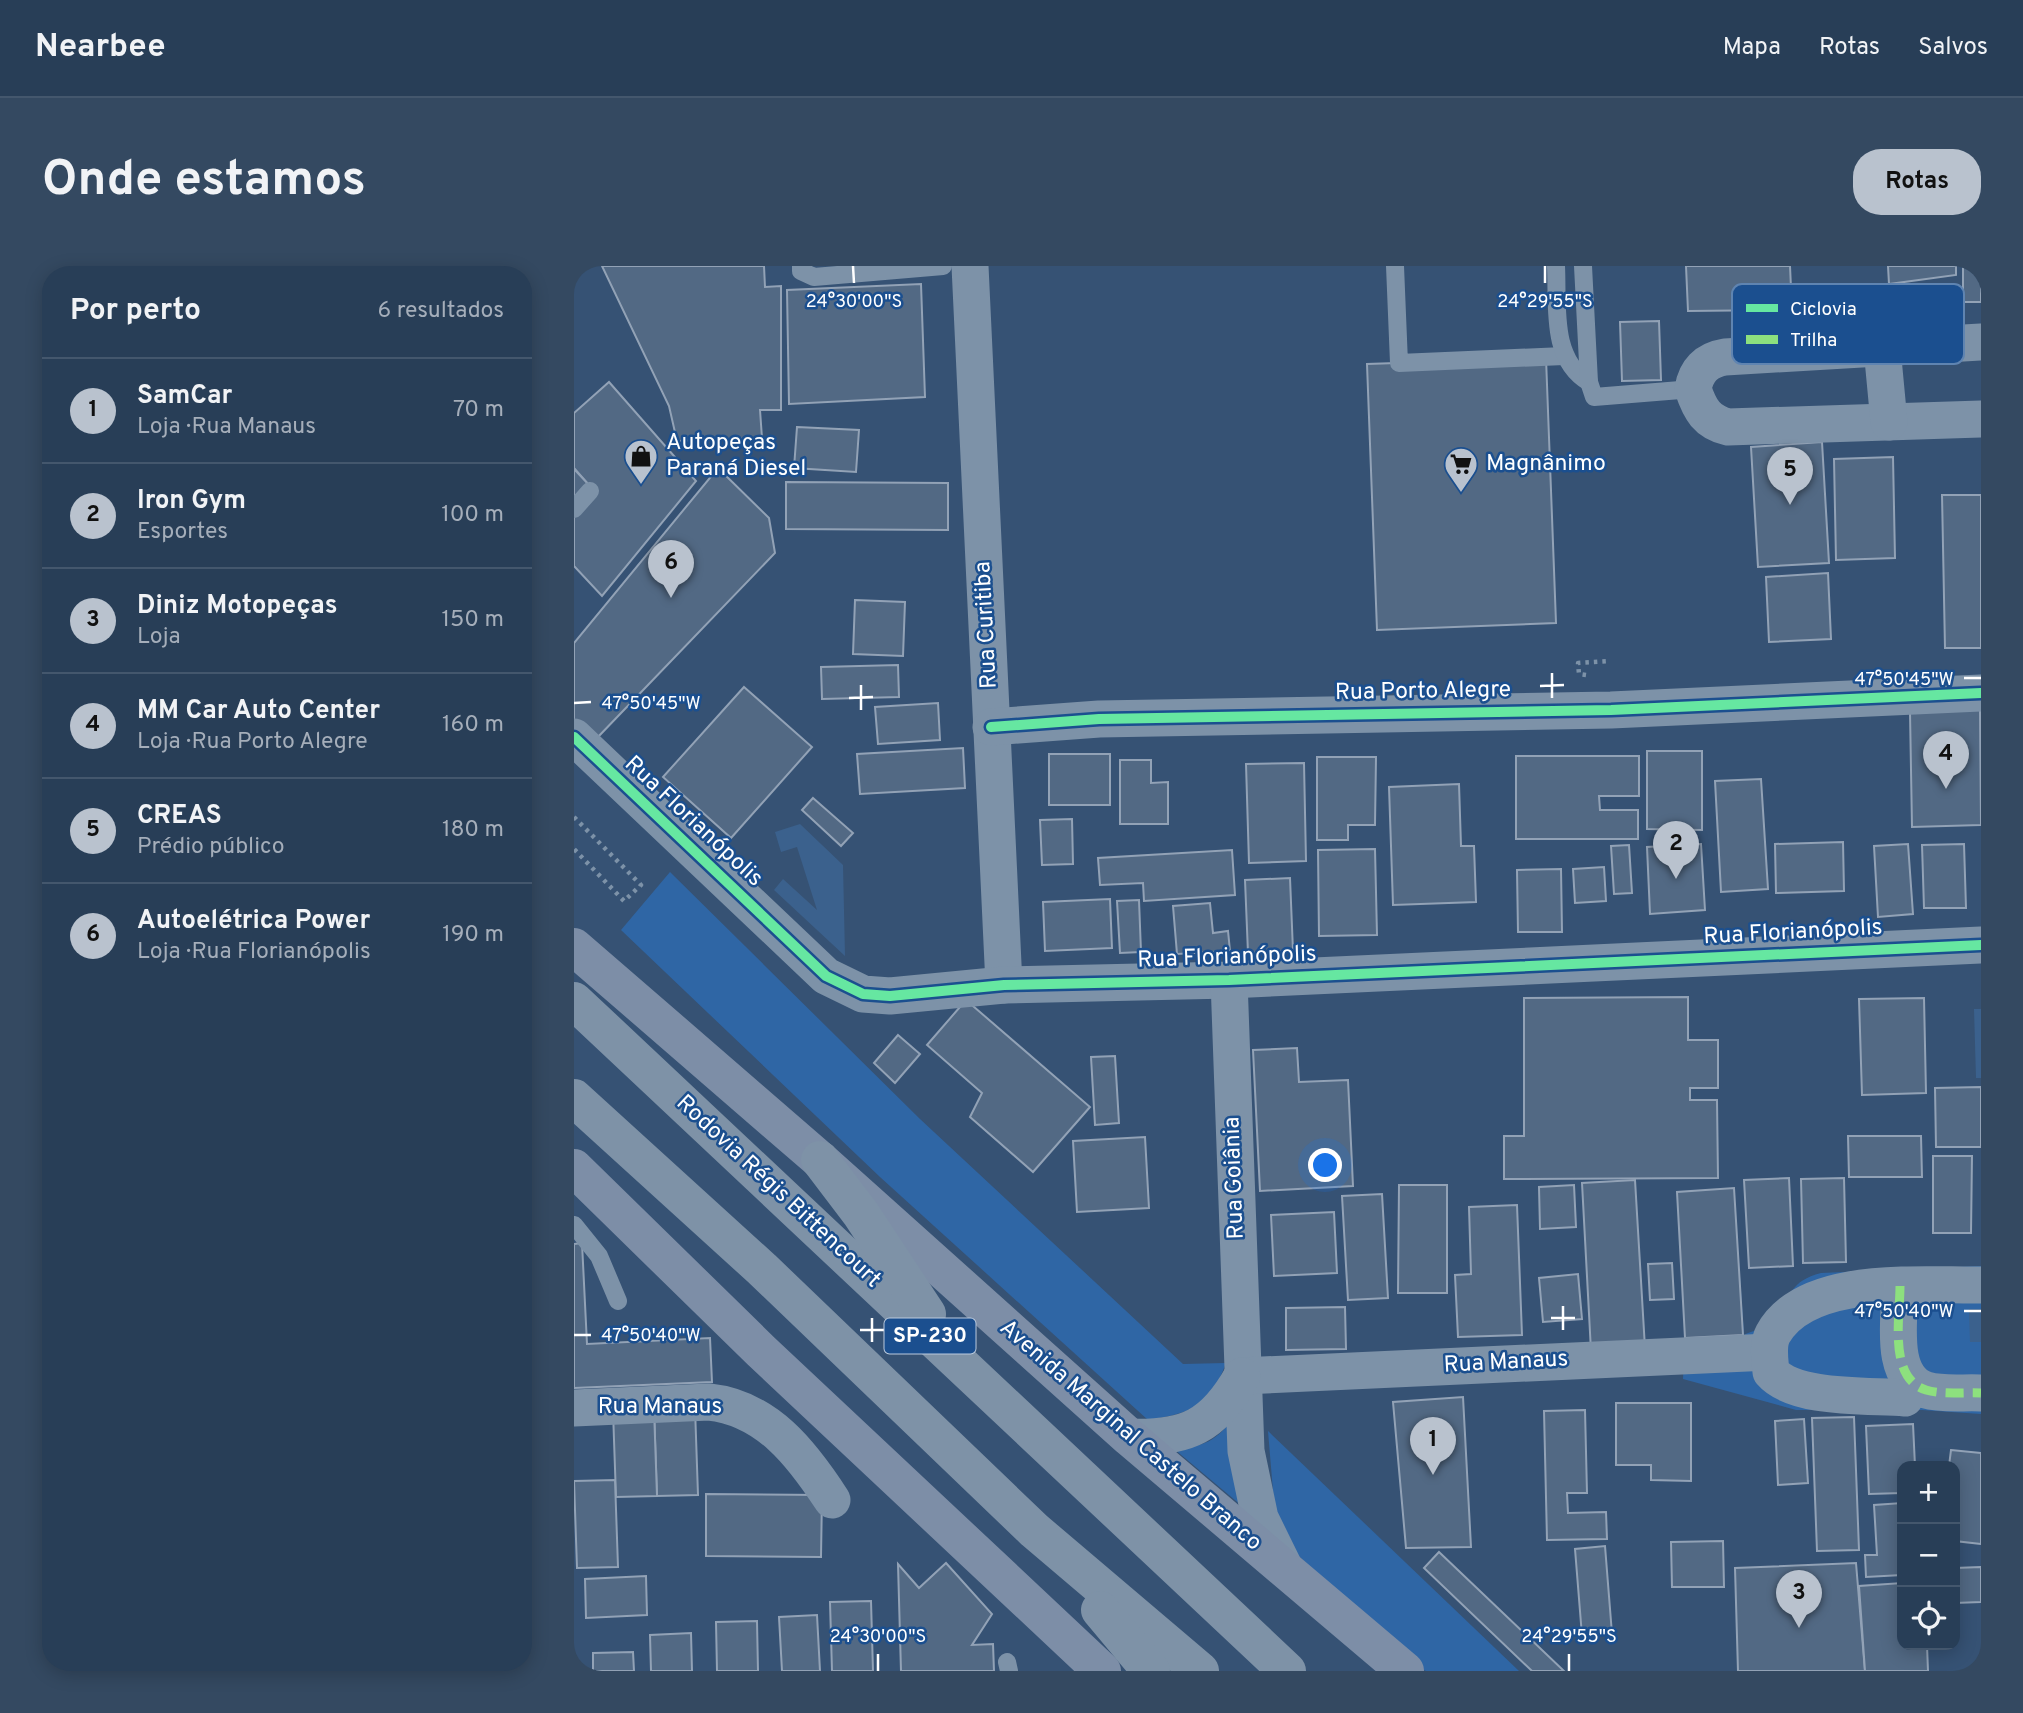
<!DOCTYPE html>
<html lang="pt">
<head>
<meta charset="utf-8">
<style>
  :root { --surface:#283e57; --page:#344961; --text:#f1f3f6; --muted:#a5aeba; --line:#44576d; --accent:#b9c2ce }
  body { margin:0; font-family:Overpass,sans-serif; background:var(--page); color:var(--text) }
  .controls { position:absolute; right:21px; bottom:21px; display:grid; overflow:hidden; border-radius:14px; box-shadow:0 4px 18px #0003 }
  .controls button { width:63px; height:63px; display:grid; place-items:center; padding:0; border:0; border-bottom:2px solid var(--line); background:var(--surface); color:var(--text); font:35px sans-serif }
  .you { position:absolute; left:752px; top:900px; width:24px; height:24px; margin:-18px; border:5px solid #fff; border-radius:50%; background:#1a73e8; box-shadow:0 0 0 10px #1a73e833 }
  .badge { display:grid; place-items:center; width:46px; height:46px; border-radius:50%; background:var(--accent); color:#111; font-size:23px; font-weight:700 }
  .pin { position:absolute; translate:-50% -58px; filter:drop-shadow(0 2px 4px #0008) }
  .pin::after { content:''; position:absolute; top:37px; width:24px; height:21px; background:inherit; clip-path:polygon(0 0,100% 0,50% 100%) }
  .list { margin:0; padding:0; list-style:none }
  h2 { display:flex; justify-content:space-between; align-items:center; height:91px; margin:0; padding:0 28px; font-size:30px }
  h2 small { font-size:23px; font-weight:400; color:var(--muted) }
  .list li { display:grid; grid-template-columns:46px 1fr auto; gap:21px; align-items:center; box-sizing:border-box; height:105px; padding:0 28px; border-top:2px solid var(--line) }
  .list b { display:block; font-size:26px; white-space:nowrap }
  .list p { margin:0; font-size:23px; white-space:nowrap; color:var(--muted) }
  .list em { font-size:23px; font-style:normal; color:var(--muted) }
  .icon { flex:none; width:38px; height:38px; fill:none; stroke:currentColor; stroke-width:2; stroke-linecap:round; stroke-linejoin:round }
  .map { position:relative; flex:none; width:1407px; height:1405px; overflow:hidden; border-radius:28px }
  header { display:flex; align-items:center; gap:42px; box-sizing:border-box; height:98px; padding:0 35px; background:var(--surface); border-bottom:2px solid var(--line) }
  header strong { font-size:33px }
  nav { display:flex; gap:38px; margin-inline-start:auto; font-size:24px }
  .intro { display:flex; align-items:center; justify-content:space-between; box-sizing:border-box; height:168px; padding:0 42px }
  h1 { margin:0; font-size:49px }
  .button { padding:18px 32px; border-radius:28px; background:var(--accent); color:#111; font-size:24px; font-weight:700 }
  main { display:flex; gap:42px; padding:0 42px }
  aside { flex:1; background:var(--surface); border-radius:28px; box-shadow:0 4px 18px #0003 }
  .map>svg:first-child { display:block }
  .green { fill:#2f66a5 }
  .water { fill:#3b618d }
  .building { fill:#526984; stroke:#92a2b6; stroke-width:2 }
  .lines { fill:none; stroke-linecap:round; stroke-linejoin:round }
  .path { stroke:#7d92a8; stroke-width:4.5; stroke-dasharray:3.5 5; stroke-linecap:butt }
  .lane { stroke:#7d92a8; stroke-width:18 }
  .street { stroke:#7d92a8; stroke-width:37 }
  .primary { stroke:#7d8ea7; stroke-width:38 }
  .highway { stroke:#7e92a7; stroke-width:38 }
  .quiet { stroke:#8de07e; stroke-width:9; stroke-dasharray:18 9; stroke-linecap:butt }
  .cycleway-casing { stroke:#1b4f8f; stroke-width:15 }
  .cycleway { stroke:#66e7a1; stroke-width:10 }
  .ticks { fill:none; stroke:#fff; stroke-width:2.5 }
  .labels { text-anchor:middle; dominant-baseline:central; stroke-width:5; stroke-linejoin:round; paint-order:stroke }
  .shield { fill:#1b4f8f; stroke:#bbcadd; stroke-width:2 }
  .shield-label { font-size:21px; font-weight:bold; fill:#fff }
  .poi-label { font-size:23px; fill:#fff; stroke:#1b4f8f; text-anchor:start }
  .street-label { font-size:23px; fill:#fff; stroke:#1b4f8f }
  .key { fill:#1b4f8f; stroke:#5f84b1; stroke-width:2 }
  .key-label { font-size:19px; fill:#fff }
  .ticks-label { font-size:18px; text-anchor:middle; fill:#fff; stroke:#1b4f8f; stroke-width:5; stroke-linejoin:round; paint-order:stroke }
</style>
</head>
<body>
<header>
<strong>Nearbee</strong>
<nav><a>Mapa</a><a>Rotas</a><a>Salvos</a></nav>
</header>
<div class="intro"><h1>Onde estamos</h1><a class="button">Rotas</a></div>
<main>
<aside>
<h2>Por perto<small>6 resultados</small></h2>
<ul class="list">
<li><span class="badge">1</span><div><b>SamCar</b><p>Loja · Rua Manaus</p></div><em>70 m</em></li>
<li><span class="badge">2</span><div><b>Iron Gym</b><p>Esportes</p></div><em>100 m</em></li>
<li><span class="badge">3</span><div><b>Diniz Motopeças</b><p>Loja</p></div><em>150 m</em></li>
<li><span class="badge">4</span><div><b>MM Car Auto Center</b><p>Loja · Rua Porto Alegre</p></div><em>160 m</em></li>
<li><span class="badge">5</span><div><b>CREAS</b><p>Prédio público</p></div><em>180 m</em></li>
<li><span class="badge">6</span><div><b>Autoelétrica Power</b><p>Loja · Rua Florianópolis</p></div><em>190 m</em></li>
</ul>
</aside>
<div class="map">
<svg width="1407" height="1405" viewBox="0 0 1407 1405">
  <rect width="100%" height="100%" fill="#365274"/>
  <g class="green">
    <path d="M96 606 346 853 609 1098 652 1097C636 1141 617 1147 574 1154L306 911 47 664Z"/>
    <path d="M1160 922 1170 1069C1177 1065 1190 1063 1196 1057 1218 1036 1211 1016 1247 1007L1407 1000V1148L1348 1144H1222L1109 1113 1111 1072 1103 926Z"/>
    <path d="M660 1150 668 1240 599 1182C628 1182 644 1175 660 1150Z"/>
    <path d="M694 1165 945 1405H852L842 1401 712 1278 700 1237Z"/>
  </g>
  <g class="water">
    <path d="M226 558 269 599 271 690 200 624 209 613 243 644 223 581 207 586 201 566Z"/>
    <path d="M1400 743H1407V812H1402Z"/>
    <path d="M1395 1043H1407V1076H1396Z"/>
  </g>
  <g class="building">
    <path d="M28 0H190L191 21 207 20V144H186L188 172 103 175 95 140Z"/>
    <path d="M1112 0H1216L1218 44 1114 45Z"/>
    <path d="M1314 0H1382V9L1315 18Z"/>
    <rect x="1389" y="0" width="18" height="36"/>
    <path d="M347 18 351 131 215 138 213 24Z"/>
    <path d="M1085 55 1087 114 1048 115 1046 56Z"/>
    <path d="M972 92 982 357 803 364 793 98Z"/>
    <path d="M35 116 122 215 28 330 0 300V248L21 226 0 202V147Z"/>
    <path d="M223 161 285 164 282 206 220 202Z"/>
    <path d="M1248 176 1255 297 1184 301 1177 181Z"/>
    <path d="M1319 191 1321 292 1262 294 1260 193Z"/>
    <path d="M144 202 195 252 201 287 22 473 0 454V377Z"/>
    <path d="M0 203 16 220 0 237Z"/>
    <path d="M212 216 374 217V264L212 263Z"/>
    <path d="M1368 229H1407V382H1371Z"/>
    <path d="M1254 307 1257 373 1195 376 1192 311Z"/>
    <path d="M281 334 331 336 329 390 279 388Z"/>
    <path d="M324 399 325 431 248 433 247 401Z"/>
    <path d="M170 421 238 481 157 572 89 511Z"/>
    <path d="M364 437 366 474 304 478 301 441Z"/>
    <path d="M1406 443 1407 559 1338 561 1336 446Z"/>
    <path d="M389 482 391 522 286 528 283 488Z"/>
    <path d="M1073 485H1128V564L1073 563Z"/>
    <rect x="475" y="488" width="61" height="51"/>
    <path d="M942 490H1065V530H1025L1026 544H1064V573H942Z"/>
    <path d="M743 491H802L801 559H774V574H743Z"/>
    <path d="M546 494H577V517L594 516V558H546Z"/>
    <path d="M730 497 732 595 675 597 672 498Z"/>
    <path d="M1187 513 1194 623 1147 626 1141 515Z"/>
    <path d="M885 518 887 580H900L902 636 819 639 815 521Z"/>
    <path d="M239 532 279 567 267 580 228 544Z"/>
    <path d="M498 553 499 598 468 599 466 554Z"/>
    <path d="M1269 576 1270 625 1202 627 1201 578Z"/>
    <path d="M1127 578 1131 644 1076 648 1073 581Z"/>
    <path d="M1334 578 1339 648 1304 651 1300 580Z"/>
    <path d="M1390 578 1392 642H1350L1348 579Z"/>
    <path d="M1055 579 1058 627 1040 628 1037 580Z"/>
    <path d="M801 583 803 669 745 670 744 584Z"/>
    <path d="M658 584 661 629 570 635 569 617 526 619 524 592Z"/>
    <path d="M1030 601 1032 635 1001 637 999 603Z"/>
    <path d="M987 603 988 666H944L943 604Z"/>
    <path d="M716 612 719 685 674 687 671 614Z"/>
    <path d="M536 633 538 682 471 685 469 636Z"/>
    <path d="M565 634 567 686 546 687 543 635Z"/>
    <path d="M636 637 639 667 654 665 656 685 603 688 599 640Z"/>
    <path d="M1114 731V774H1144V822H1116V834H1143L1144 912 930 913V870H950V732Z"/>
    <path d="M1350 732 1352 827 1288 829 1285 733Z"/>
    <path d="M392 734 516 841 459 906 396 851 408 827 353 779Z"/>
    <path d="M324 769 346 788 321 817 300 797Z"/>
    <path d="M723 782 725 816 774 814 779 920 686 925 679 784Z"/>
    <path d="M541 790 545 857 521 859 517 791Z"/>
    <path d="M1407 821V881H1362L1361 822Z"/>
    <path d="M1274 870H1347L1348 911H1275Z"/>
    <path d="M571 871 575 942 503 946 499 875Z"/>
    <path d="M1359 890H1398L1397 967H1359Z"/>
    <path d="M1215 912 1219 1000 1175 1002 1170 914Z"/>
    <path d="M1270 912 1272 996 1229 997 1227 913Z"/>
    <path d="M1061 914 1071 1082 1017 1085 1008 917Z"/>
    <path d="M825 919H873V1027H824Z"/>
    <path d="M1000 919 1002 961 966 963 965 921Z"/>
    <path d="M1160 922 1169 1069 1111 1072 1103 926Z"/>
    <path d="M808 928 814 1032 774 1034 768 930Z"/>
    <path d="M943 939 948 1069 884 1071 881 1009 897 1008 895 941Z"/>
    <path d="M760 946 763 1007 700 1010 697 949Z"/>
    <path d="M8 977 13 1078 136 1072 138 1116 0 1122V978Z"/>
    <path d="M1098 997 1100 1033 1076 1034 1074 998Z"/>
    <path d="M1004 1008 1008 1053 969 1056 965 1012Z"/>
    <path d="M771 1041 772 1083 712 1084V1042Z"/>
    <path d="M889 1131 897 1281 832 1282 819 1136Z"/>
    <path d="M1042 1137H1117V1215L1077 1214V1199H1042Z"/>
    <path d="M121 1142 124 1229 83 1230 80 1143Z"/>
    <path d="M80 1143 83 1230 42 1231 39 1145Z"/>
    <path d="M1011 1144 1013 1227H993L994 1247 1032 1246 1033 1273 973 1274 970 1145Z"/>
    <path d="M1280 1151 1285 1284 1243 1285 1238 1152Z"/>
    <path d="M1230 1153 1234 1217 1204 1219 1201 1155Z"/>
    <path d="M1339 1158 1341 1200H1328V1227L1295 1228 1292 1160Z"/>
    <path d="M1377 1184 1407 1187V1278L1381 1275V1200H1375Z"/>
    <path d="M41 1214 44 1301 3 1302 0 1215Z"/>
    <path d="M132 1228 248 1229 247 1291 132 1290Z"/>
    <path d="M1328 1237V1309L1292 1311 1291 1289H1303L1300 1239Z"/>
    <path d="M1149 1275 1150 1321H1098L1097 1276Z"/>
    <path d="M1031 1280 1038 1368 1008 1370 1001 1283Z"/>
    <path d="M865 1286 990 1405H958L850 1302Z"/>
    <path d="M372 1297 418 1348 398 1379 419 1378 420 1405H327L324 1298 345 1322Z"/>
    <path d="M1282 1297 1291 1405H1164L1161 1302Z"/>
    <path d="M1407 1301V1336L1381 1337V1302Z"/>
    <path d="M72 1310 73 1349 12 1352 11 1313Z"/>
    <path d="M1328 1317V1379H1353L1354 1405H1291L1285 1320Z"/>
    <path d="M297 1335 299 1405H258L256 1336Z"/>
    <path d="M243 1349 246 1405H208L205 1351Z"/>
    <path d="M183 1355 184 1405H143L142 1356Z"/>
    <path d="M117 1367 118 1405H77L76 1369Z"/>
    <path d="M59 1386 60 1405H19V1387Z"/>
  </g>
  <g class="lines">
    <g class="path">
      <path d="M1012 409 1005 408 1004 397 1035 395"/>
      <path d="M0 551 67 619 50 635 0 583"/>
    </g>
    <g class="lane">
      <path d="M227 0V5L240 11 369 0"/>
      <path d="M821 0 825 97 990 90"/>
      <path d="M982 0C984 39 976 93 1015 116"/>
      <path d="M1009 0 1015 116 1020 131 1119 123"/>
      <path d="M0 243 16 225"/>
      <path d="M0 959 25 990 44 1035"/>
      <path d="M433 1396 435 1405"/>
    </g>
    <g class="street">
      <path d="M396 0 430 719"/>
      <path d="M1407 76 1151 91C1132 94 1122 105 1119 123 1126 144 1133 156 1154 161L1407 153"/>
      <path d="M1308 82 1315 156"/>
      <path d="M417 461 525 453 1037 444 1407 427"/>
      <path d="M0 471 252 710 289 728 316 730 430 719 655 714 1407 679"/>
      <path d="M655 714 672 1185 686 1252 711 1303"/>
      <path d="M1326 1020C1326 1052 1314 1112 1352 1124 1369 1129 1390 1126 1407 1127"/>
      <path d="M668 1110 1195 1086"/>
      <path d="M1331 1132C1296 1129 1221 1134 1197 1106 1196 1094 1193 1079 1199 1068 1232 1008 1348 1020 1407 1019"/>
      <path d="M0 1142 135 1136C193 1142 228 1188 258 1234"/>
      <path d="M555 1171C613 1173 640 1160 668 1110"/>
    </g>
    <g class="primary">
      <path d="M0 681 246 894 555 1171 831 1405"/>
      <path d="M0 902 187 1085 528 1405"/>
    </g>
    <g class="highway">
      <path d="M0 735 713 1405"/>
      <path d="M0 832 188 1003 460 1264 626 1405"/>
      <path d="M246 894 287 948 353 1048"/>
      <path d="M526 1344 577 1405"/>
    </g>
    <path class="quiet" d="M1326 1020C1326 1052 1314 1112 1352 1124 1369 1129 1390 1126 1407 1127"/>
    <defs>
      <g id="cycleway">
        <path d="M417 461 525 453 1037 444 1407 427"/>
        <path d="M0 471 252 710 289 728 316 730 430 719 655 714 1407 679"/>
      </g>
    </defs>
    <use href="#cycleway" class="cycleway-casing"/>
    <use href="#cycleway" class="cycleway"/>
  </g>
  <path class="ticks" d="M279 0 280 17M971 0V17M978 407V432M1390 412H1407M287 419V444M966 420 990 419M275 432 299 431M0 437 17 436M989 1040V1064M1390 1045H1407M298 1052V1076M977 1052H1001M286 1064H310M0 1069H17M304 1388V1405M995 1388V1405"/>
  <defs>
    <symbol id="shop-pin" viewBox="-11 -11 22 30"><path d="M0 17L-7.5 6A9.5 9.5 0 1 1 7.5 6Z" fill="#b9c2ce" stroke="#1b4f8f"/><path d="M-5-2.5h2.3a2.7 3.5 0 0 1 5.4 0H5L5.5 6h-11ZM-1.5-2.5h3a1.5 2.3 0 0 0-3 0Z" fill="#111"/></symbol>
    <symbol id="supermarket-pin" viewBox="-11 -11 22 30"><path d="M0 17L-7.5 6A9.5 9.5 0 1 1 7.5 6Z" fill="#b9c2ce" stroke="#1b4f8f"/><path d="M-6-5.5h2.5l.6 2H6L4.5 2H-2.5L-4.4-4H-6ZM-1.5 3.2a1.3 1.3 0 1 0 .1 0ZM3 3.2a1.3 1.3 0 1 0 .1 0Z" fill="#111"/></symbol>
  </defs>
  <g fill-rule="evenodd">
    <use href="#shop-pin" x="48" y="171" width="38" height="52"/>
    <use href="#supermarket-pin" x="868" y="179" width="38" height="52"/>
  </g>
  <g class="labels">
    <rect class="shield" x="310.5" y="1052.5" width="91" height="35" rx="5"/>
    <g class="shield-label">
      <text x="356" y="1070">SP-230</text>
    </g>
    <g class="poi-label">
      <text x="92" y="177">Autopeças<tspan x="92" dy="26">Paraná Diesel</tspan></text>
      <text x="912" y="198">Magnânimo</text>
    </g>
    <g class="street-label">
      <text transform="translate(413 359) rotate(-93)">Rua Curitiba</text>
      <text transform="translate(849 426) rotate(-1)">Rua Porto Alegre</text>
      <text transform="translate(119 556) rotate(43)">Rua Florianópolis</text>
      <text transform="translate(1219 667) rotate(-3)">Rua Florianópolis</text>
      <text transform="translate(653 692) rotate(-2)">Rua Florianópolis</text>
      <text transform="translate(661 912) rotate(-92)">Rua Goiânia</text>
      <text transform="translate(204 926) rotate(43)">Rodovia Régis Bittencourt</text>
      <text transform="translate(932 1097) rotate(-3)">Rua Manaus</text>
      <text x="86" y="1141">Rua Manaus</text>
      <text transform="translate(556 1170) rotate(41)">Avenida Marginal Castelo Branco</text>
    </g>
  </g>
  <rect x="1158" y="18" width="232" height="80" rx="10" class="key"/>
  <rect x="1172" y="38" width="32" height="8" fill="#66e7a1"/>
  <rect x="1172" y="69" width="32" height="9" fill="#8de07e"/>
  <g class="key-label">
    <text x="1216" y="49">Ciclovia</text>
    <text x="1216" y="80">Trilha</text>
  </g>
  <g class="ticks-label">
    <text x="280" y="41">24°30'00"S</text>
    <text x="971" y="41">24°29'55"S</text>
    <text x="1330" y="419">47°50'45"W</text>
    <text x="77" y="443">47°50'45"W</text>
    <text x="1330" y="1051">47°50'40"W</text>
    <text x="77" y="1075">47°50'40"W</text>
    <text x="304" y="1376">24°30'00"S</text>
    <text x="995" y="1376">24°29'55"S</text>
  </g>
</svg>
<div class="controls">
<button>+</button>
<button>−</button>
<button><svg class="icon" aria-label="locate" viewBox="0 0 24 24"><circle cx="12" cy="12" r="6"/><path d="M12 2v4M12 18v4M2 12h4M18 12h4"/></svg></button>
</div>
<div class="you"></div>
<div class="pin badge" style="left:859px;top:1209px">1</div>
<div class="pin badge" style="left:1102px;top:613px">2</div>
<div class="pin badge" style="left:1225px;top:1362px">3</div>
<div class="pin badge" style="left:1372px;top:523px">4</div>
<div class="pin badge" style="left:1216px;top:239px">5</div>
<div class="pin badge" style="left:97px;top:332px">6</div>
</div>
</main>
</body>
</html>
